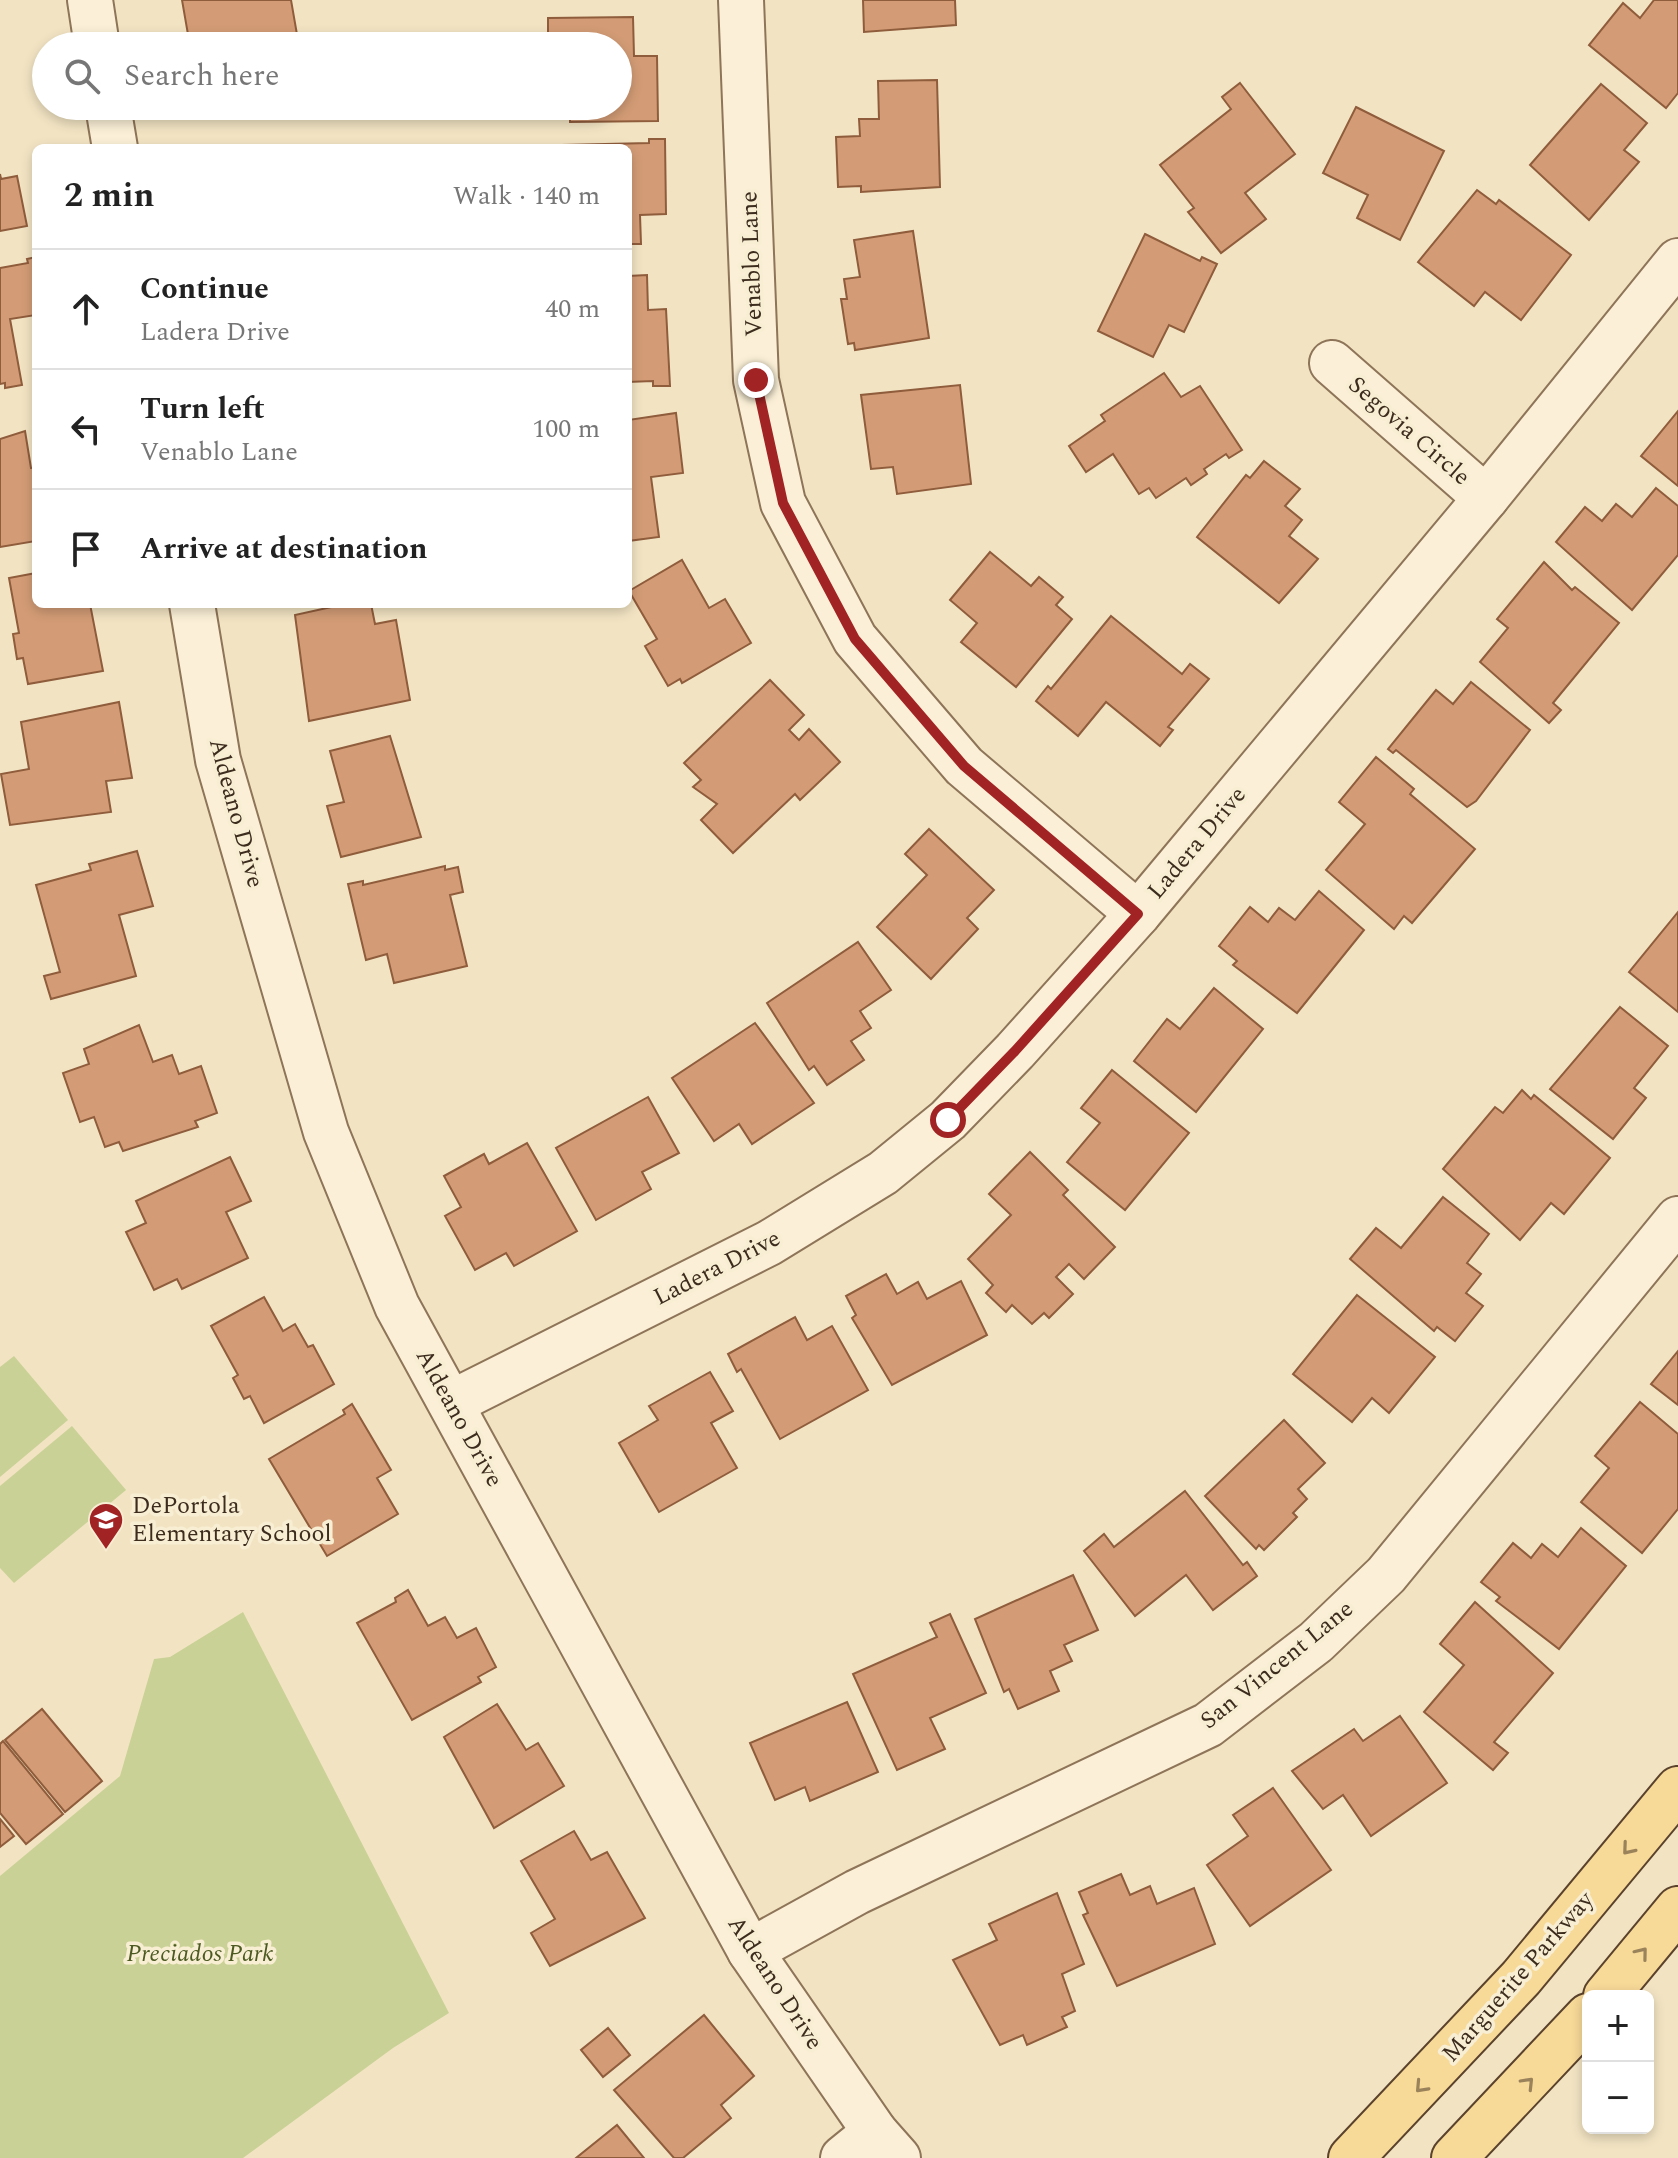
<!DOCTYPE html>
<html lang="en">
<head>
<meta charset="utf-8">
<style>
  :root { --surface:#fff; --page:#f2f2f2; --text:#222; --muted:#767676; --line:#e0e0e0 }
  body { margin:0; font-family:Spectral,serif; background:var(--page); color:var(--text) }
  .controls { position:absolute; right:24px; bottom:24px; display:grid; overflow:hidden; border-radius:12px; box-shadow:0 4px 12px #0003 }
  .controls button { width:72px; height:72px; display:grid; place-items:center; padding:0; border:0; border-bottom:2px solid var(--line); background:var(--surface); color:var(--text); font:40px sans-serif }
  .stop { position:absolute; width:24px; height:24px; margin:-18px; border:6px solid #a22324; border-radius:50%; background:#fff }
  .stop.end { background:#a22324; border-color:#fff; box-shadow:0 2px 8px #0008 }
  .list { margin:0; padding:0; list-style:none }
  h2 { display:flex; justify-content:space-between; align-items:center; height:104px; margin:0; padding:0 32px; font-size:34px }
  h2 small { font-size:26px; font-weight:400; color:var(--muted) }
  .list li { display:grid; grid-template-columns:52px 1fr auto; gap:24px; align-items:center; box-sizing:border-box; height:120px; padding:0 32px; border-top:2px solid var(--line) }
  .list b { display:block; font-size:30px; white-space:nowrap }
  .list p { margin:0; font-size:26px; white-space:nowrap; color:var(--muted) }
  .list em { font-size:26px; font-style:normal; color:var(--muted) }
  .icon { flex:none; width:44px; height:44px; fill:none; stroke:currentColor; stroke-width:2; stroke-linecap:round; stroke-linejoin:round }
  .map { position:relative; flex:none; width:1678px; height:2158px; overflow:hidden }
  .search { position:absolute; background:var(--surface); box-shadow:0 4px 12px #0003; left:32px; top:32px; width:600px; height:88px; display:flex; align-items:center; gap:20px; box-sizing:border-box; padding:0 28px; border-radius:44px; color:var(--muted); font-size:30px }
  .panel { position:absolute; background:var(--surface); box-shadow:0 4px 12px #0003; left:32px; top:144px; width:600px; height:464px; border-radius:12px }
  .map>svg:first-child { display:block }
  .green { fill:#cad196 }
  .building { fill:#d39c76; stroke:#8f5c3c; stroke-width:2 }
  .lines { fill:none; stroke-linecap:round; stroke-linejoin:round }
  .minor-casing { stroke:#8e7458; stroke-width:48 }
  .primary-casing { stroke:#5b422c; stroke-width:48 }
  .minor { stroke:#fbf0d7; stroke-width:44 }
  .primary { stroke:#f7d998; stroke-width:44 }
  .oneway { stroke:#9a825a }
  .route { stroke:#a22324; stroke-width:10 }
  .labels { text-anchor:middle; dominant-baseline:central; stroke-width:7; stroke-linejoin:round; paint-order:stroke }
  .street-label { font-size:24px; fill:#3c2c1d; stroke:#f8eed3 }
  .poi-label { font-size:24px; fill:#3c2c1d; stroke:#f8eed3; text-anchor:start }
  .park-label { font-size:24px; font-style:italic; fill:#4c5a22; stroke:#f8eed3 }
</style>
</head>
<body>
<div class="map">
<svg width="1678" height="2158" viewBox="0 0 1678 2158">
  <rect width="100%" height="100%" fill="#f2e4c3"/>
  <g class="green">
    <path d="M14 1356 68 1420 0 1477V1367Z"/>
    <path d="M72 1426 126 1490 14 1583 0 1568V1486Z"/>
    <path d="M243 1612 449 2013 393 2048 243 2158H0V1876L120 1776 154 1659 170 1657Z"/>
  </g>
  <g class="building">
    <path d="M182 0H291L299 46H190Z"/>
    <path d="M863 0H955L956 25 864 32Z"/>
    <path d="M1654 0H1678V93L1666 108 1589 45 1623 3 1640 18Z"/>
    <path d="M633 17 634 56H657L658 121 570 122V106H618V46H548V18Z"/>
    <path d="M937 80 940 187 861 192V186L838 187 836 137 860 136 859 119H879L878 81Z"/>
    <path d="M1240 83 1295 154 1245 193 1266 219 1221 253 1188 212 1194 208 1160 165 1231 109 1222 97Z"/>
    <path d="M1601 84 1647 123 1624 150 1639 162 1589 220 1530 165Z"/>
    <path d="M1356 107 1444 151 1400 240 1357 218 1368 195 1323 173Z"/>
    <path d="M649 139H665L666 214 640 215 641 244H628V148H564L563 145 649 143Z"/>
    <path d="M0 174 1 179 17 176 27 226 0 231Z"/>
    <path d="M1477 190 1496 204 1499 200 1571 255 1521 320 1485 292 1474 306 1418 262Z"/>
    <path d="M913 231 929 338 855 350 854 343 848 344 841 299H847L844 279 860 277 854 240Z"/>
    <path d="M1145 234 1200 261 1202 257 1217 264 1184 332 1169 325 1153 357 1098 331Z"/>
    <path d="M36 257V315L10 319 22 385 5 388V383L0 384V268L28 263 27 259Z"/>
    <path d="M647 275 648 310 666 309 670 386H653V381L628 382V276Z"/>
    <path d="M1164 373 1181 397 1200 386 1242 450 1229 458 1226 454 1204 469 1207 474 1191 485 1186 478 1156 498 1149 488 1139 494 1113 454 1086 472 1069 446 1105 421 1101 415Z"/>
    <path d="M960 385 971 484 897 494 893 467 871 469 861 395Z"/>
    <path d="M1678 411V486L1641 456Z"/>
    <path d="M676 413 683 473 651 477 659 537 628 541V420Z"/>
    <path d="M25 431 31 468H36V541L0 547V439Z"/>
    <path d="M1264 461 1300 489 1285 506 1302 520 1289 536 1318 559 1279 603 1197 537 1246 475 1250 478Z"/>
    <path d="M1656 488 1678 506V555L1632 610 1556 542 1585 507 1602 521 1616 504 1632 517Z"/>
    <path d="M990 552 1031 586 1039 577 1063 597 1056 605 1072 619 1016 687 961 642 977 623 950 600Z"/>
    <path d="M682 560 709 608 725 599 751 643 682 683 680 679 668 686 645 646 657 639 629 591Z"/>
    <path d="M1544 562 1572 590 1575 587 1619 623 1553 703 1561 710 1549 723 1480 662 1508 628 1497 619Z"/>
    <path d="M36 573V604H90L103 671 28 684 23 658 17 659 13 634 19 633 9 578Z"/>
    <path d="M345 604H371L375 624 396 620 410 700 309 721 295 615Z"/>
    <path d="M1111 616 1182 674 1190 664 1209 679 1168 727 1173 730 1160 746 1106 702 1078 736 1036 701 1048 686 1051 689Z"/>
    <path d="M770 680 804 715 789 730 799 740 809 729 840 762 800 800 795 794 733 853 701 820 717 804 693 787 701 780 684 763Z"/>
    <path d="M1471 682 1530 730 1476 801 1467 807 1396 750 1393 753 1388 749 1436 690 1453 704Z"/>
    <path d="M119 702 132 778 106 781 111 812 10 825 1 774 29 769 21 722Z"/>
    <path d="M390 736 421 837 341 857 327 806 344 802 330 751Z"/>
    <path d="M1376 757 1414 789 1410 794 1475 849 1412 923 1404 916 1394 929 1326 870 1365 824 1339 802Z"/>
    <path d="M929 829 994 890 967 918 978 929 931 979 877 927 927 875 905 854Z"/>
    <path d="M137 851 153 906 119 915 136 976 51 999 44 976 60 972 36 885 91 870 89 864Z"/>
    <path d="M445 866V870L458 867 463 892 450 895 467 966 394 983 387 954 366 960 348 884 363 881V885Z"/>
    <path d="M1319 891 1364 930 1297 1013 1233 965 1237 961 1219 946 1250 907 1268 922 1279 908 1295 920Z"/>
    <path d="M1678 912V1012L1629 972Z"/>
    <path d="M858 942 891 990 860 1011 871 1028 851 1041 864 1060 827 1085 814 1066 809 1070 767 1003Z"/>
    <path d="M1214 988 1263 1029 1196 1112 1134 1061 1167 1019 1180 1029Z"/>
    <path d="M1620 1007 1668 1046 1634 1088 1646 1098 1613 1139 1550 1089Z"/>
    <path d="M755 1023 814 1103 752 1144 739 1124 714 1141 672 1078Z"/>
    <path d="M139 1025 153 1062 172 1055 179 1074 201 1066 217 1113 195 1121 198 1127 123 1151 119 1142 105 1147 94 1117 80 1122 63 1073 89 1064 84 1049Z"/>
    <path d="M1112 1070 1189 1133 1125 1210 1067 1162 1100 1123 1081 1108Z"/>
    <path d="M1522 1090 1531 1099 1534 1095 1610 1158 1564 1214 1551 1203 1520 1240 1443 1169 1495 1107 1503 1113Z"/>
    <path d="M648 1097 679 1153 642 1172 651 1189 596 1220 556 1148Z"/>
    <path d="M527 1143 577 1231 514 1266 506 1253 475 1270 445 1216 461 1207 444 1176 484 1154 489 1164Z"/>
    <path d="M1030 1152 1068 1190 1063 1195 1115 1247 1084 1279 1069 1264 1056 1277 1073 1294 1049 1318 1044 1313 1032 1324 1012 1305 1006 1312 986 1293 993 1285 968 1259 1011 1215 989 1194Z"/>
    <path d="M230 1157 251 1201 226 1212 248 1258 182 1289 177 1279 154 1290 126 1232 146 1223 136 1201Z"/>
    <path d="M1443 1197 1489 1234 1467 1263 1481 1274 1466 1293 1483 1306 1455 1341 1437 1327 1434 1331 1350 1259 1376 1228 1401 1248Z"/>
    <path d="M886 1274 897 1294 918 1282 927 1299 961 1281 987 1335 892 1385 852 1318 856 1315 846 1296Z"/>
    <path d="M1357 1295 1435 1357 1389 1413 1372 1398 1352 1422 1293 1374Z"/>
    <path d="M264 1297 283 1331 295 1324 308 1347 313 1345 334 1384 264 1423 250 1396 244 1399 233 1378 238 1375 211 1326Z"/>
    <path d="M795 1317 807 1340 832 1326 868 1390 780 1439 741 1369 737 1372 728 1354Z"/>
    <path d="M1678 1351V1405L1651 1384Z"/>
    <path d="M710 1372 733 1411 711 1423 737 1468 659 1512 619 1443 658 1420 649 1406Z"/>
    <path d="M1640 1402 1678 1434V1509L1642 1553 1581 1502 1609 1468 1595 1456Z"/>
    <path d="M352 1404 391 1470 377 1478 398 1514 327 1556 269 1459 345 1414 343 1410Z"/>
    <path d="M1284 1420 1325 1463 1298 1489 1307 1499 1293 1513 1297 1517 1264 1550 1259 1545 1256 1549 1205 1496Z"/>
    <path d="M1185 1491 1243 1565 1247 1562 1257 1576 1213 1610 1186 1575 1135 1616 1084 1551 1104 1534 1114 1547Z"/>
    <path d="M1581 1528 1626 1566 1559 1649 1496 1601 1500 1597 1481 1582 1513 1543 1531 1558 1542 1544 1558 1557Z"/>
    <path d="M1073 1575 1098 1630 1064 1645 1072 1661 1050 1671 1059 1691 1018 1709 1009 1689 1004 1692 975 1619Z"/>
    <path d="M408 1590 428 1626 445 1617 457 1638 476 1628 496 1667 478 1677 481 1682 412 1720 357 1623 396 1602 395 1598Z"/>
    <path d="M1475 1602 1553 1673 1494 1742 1508 1753 1493 1770 1424 1712 1464 1665 1440 1644Z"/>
    <path d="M950 1614 986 1693 930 1718 945 1749 897 1770 853 1674 937 1637 930 1623Z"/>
    <path d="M847 1702 878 1772 810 1801 805 1787 775 1800 750 1743Z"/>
    <path d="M497 1704 526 1750 538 1743 564 1786 494 1828 444 1737Z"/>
    <path d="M42 1709 102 1781 65 1812 5 1740Z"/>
    <path d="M1400 1716 1447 1783 1371 1836 1343 1795 1323 1809 1292 1771 1354 1729 1363 1741Z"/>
    <path d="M3 1741 63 1814 26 1844 0 1813V1744Z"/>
    <path d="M1273 1788 1331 1870 1250 1926 1207 1865 1248 1836 1233 1815Z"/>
    <path d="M0 1819 14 1836 0 1847Z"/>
    <path d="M574 1831 591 1860 607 1852 645 1918 550 1966 531 1933 555 1919 521 1861Z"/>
    <path d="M1121 1874 1130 1895 1150 1886 1157 1904 1194 1888 1215 1944 1117 1986 1083 1915 1088 1913 1079 1892Z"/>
    <path d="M1057 1893 1084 1964 1062 1974 1075 2011 1062 2017 1067 2027 1027 2045 1023 2035 1000 2045 953 1960 997 1940 989 1924Z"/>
    <path d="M704 2015 754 2076 721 2105 731 2118 683 2158H674L614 2090Z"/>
    <path d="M608 2028 630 2055 603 2077 581 2050Z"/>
    <path d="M617 2125 644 2158H576Z"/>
  </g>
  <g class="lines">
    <defs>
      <g id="minor">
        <path d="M90 0 97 46"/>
        <path d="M741 0 756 380 783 503 855 639 964 766 1138 914"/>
        <path d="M108 106 115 148"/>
        <path d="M1332 363 1486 498"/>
        <path d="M192 604 218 760 326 1132 397 1306 750 1951 875 2132 898 2158"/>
        <path d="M451 1403 769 1243 883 1173 948 1120 1015 1051 1138 914 1486 498 1678 261"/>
        <path d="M750 1951 857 1892 1208 1725 1316 1642 1386 1575 1678 1219"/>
        <path d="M843 2158 875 2132"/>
      </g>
      <g id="primary">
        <path d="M1606 1996 1678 1909"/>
        <path d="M1351 2158 1521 1978 1678 1789"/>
        <path d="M1454 2158 1588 2016"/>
      </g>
    </defs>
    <use href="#minor" class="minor-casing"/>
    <use href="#primary" class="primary-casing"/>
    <use href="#minor" class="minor"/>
    <use href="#primary" class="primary"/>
  </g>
  <defs><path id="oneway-chevron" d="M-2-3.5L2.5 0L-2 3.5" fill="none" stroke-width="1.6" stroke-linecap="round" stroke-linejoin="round" transform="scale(2)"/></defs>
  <g class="oneway">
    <use href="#oneway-chevron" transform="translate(1628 1849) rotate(130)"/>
    <use href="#oneway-chevron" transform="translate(1642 1953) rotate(-51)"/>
    <use href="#oneway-chevron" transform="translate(1528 2083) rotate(-46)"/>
    <use href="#oneway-chevron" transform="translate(1421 2087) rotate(133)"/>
  </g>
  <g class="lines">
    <path class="route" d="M756 380 783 503 855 639 964 766 1138 914 1015 1051 948 1120"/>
  </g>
  <defs>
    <symbol id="school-pin" viewBox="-11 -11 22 30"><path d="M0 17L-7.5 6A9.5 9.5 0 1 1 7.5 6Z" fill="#a22324" stroke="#f8eed3"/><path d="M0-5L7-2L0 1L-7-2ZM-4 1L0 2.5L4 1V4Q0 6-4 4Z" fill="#fff"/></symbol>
  </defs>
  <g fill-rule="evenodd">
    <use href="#school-pin" x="86" y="1500" width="40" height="54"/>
  </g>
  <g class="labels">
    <g class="street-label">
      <text transform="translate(752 264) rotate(-92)">Venablo Lane</text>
      <text transform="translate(1409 431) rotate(41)">Segovia Circle</text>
      <text transform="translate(236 813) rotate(75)">Aldeano Drive</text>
      <text transform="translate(1197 843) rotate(-50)">Ladera Drive</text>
      <text transform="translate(717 1268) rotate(-27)">Ladera Drive</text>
      <text transform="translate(459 1418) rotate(61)">Aldeano Drive</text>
      <text transform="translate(1277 1665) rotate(-39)">San Vincent Lane</text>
      <text transform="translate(1518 1977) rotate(-49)">Marguerite Parkway</text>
      <text transform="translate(775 1983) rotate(57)">Aldeano Drive</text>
    </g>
    <g class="poi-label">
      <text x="132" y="1506">DePortola<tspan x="132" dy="28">Elementary School</tspan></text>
    </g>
    <g class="park-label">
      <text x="200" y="1954">Preciados Park</text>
    </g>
  </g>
</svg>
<div class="controls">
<button>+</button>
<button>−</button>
</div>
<div class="stop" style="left:948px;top:1120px"></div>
<div class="stop end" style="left:756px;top:380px"></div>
<div class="search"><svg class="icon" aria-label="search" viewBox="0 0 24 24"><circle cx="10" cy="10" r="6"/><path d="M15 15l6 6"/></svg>Search here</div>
<section class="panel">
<h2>2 min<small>Walk · 140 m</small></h2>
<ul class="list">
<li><svg class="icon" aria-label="ahead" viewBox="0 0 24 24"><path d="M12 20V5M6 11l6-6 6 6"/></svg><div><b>Continue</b><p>Ladera Drive</p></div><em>40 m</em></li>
<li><svg class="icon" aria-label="left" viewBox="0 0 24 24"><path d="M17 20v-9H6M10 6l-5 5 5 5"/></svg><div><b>Turn left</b><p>Venablo Lane</p></div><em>100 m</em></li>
<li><svg class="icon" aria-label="arrive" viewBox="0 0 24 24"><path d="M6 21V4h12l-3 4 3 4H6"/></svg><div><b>Arrive at destination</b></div></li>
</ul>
</section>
</div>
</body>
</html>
